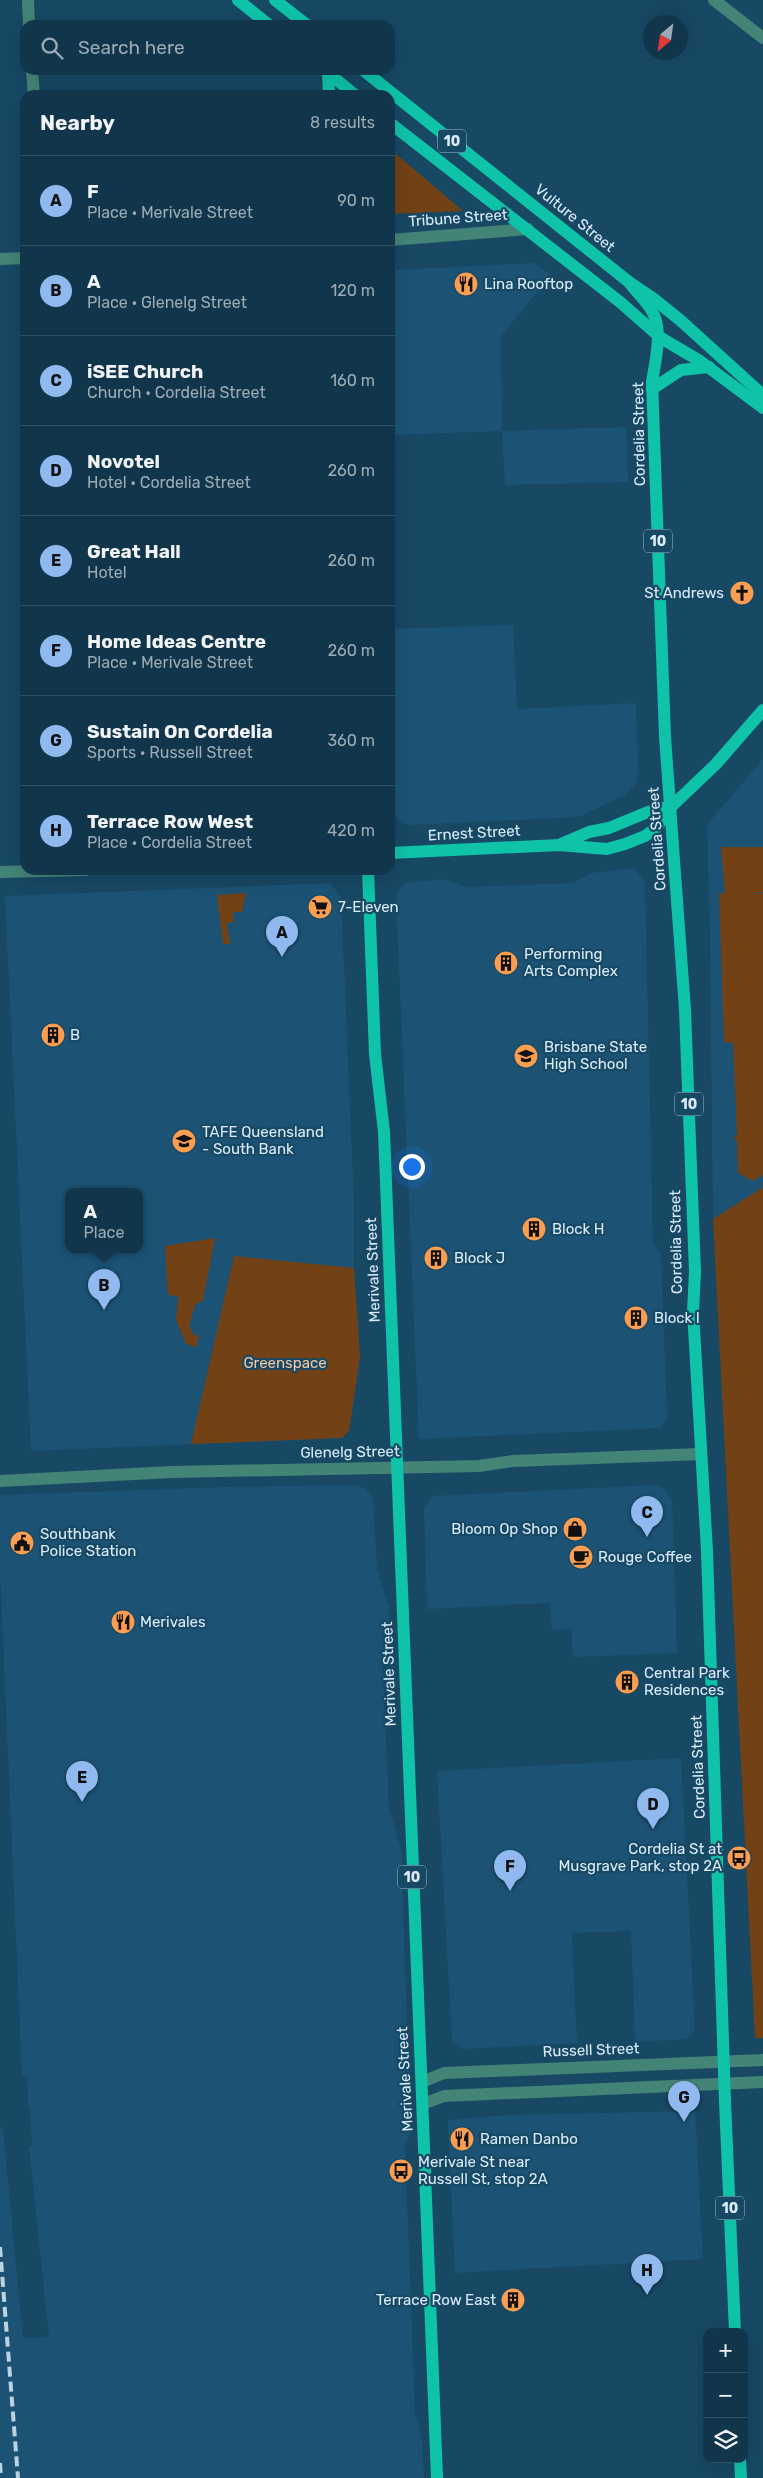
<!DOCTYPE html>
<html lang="en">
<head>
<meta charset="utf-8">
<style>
  :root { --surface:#11364b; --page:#1a3e52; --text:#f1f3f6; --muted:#9cabb5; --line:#305063; --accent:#90b9f0 }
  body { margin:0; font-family:Rubik,sans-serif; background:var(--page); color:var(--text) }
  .controls { position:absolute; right:15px; bottom:15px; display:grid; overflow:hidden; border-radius:10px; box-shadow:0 5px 20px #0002 }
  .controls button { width:45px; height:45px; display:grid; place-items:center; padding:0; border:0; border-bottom:1px solid var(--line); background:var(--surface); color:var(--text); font:25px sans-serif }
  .compass { position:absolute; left:643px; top:15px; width:45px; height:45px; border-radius:50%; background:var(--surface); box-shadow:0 5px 20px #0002; rotate:209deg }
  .you { position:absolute; left:411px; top:1166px; width:18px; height:18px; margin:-12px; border:4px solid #fff; border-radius:50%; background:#1a73e8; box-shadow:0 0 0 8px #1a73e833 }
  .badge { display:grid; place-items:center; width:32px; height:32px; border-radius:50%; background:var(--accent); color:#111; font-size:16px; font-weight:700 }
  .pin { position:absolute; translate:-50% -41px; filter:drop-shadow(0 1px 2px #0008) }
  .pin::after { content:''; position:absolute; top:26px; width:18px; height:15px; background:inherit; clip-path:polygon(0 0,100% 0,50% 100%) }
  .popup { position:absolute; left:65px; top:1188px; width:78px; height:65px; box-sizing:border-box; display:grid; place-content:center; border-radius:10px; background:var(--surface); filter:drop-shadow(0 1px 4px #0005); font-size:16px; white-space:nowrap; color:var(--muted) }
  .popup b { font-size:19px; color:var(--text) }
  .popup::after { content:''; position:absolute; left:50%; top:100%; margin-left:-10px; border:10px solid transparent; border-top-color:var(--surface) }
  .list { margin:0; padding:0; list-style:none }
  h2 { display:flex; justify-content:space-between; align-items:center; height:65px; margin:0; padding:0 20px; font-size:21px }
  h2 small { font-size:16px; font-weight:400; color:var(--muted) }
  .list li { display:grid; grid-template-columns:32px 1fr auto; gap:15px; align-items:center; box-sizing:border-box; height:90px; padding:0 20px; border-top:1px solid var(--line) }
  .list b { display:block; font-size:19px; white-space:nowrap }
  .list p { margin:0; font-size:16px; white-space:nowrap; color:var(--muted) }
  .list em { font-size:16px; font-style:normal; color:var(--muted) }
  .icon { flex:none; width:28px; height:28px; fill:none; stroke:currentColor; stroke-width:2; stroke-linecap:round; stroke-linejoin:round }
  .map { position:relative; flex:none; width:763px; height:2478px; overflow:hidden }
  .search { position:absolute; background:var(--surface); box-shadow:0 5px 20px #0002; left:20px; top:20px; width:375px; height:55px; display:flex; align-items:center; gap:12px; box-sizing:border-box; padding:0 18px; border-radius:15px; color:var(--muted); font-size:19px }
  .panel { position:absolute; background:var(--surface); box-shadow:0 5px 20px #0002; left:20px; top:90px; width:375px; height:785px; border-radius:15px }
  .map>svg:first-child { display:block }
  .built { fill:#1c5374; fill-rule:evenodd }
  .green { fill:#724116 }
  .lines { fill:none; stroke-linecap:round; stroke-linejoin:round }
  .minor { stroke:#448477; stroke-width:12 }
  .major { stroke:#0fc3a9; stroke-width:12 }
  .rail { stroke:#bbd2e1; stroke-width:4; stroke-dasharray:10 5; stroke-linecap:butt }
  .labels { text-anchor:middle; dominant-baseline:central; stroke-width:4.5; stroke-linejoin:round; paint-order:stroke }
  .shield { fill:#174864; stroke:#a0bccd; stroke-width:1 }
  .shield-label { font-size:14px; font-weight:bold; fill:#dbedfa }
  .street-label { font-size:15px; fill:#dbedfa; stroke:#174864 }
  .poi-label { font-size:15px; fill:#dbedfa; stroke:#174864; text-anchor:start }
  .park-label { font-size:15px; fill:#f7c6a1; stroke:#174864 }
</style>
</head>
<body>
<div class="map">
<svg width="763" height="2478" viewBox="0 0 763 2478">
  <rect width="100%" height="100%" fill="#174864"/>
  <g class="built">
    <path d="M535 263 551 275 501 336 502 431 626 427 628 482 505 485 502 431 390 435V270Z"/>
    <path d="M513 625 517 709 636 703 638 764 637 782 625 795 579 817 409 825 401 823 392 809 390 629Z"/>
    <path d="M763 759V1187L713 1219 710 932 707 825Z"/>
    <path d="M633 868 645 881 653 1243 661 1254 667 1419 660 1428 419 1439 396 895 405 883 443 879 467 887 573 883 591 873Z"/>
    <path d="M330 883 341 897 354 1202V1268L360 1357 349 1431 342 1438 31 1451 5 896ZM69 1191H139V1249H69Z"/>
    <path d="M354 1485 365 1488 373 1497 377 1569 389 1608 390 1629 382 1654 389 1807 401 1850 411 2133 405 2145 415 2413 422 2439 424 2478H0V2127H2L4 2139 23 2338 49 2337 29 2146H32L30 2108 28 2107 27 2076H22L0 1572V1495L226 1487Z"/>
    <path d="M655 1485 665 1489 672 1500 677 1653 573 1657 571 1629 552 1630 550 1603 427 1609 424 1508 432 1496Z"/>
    <path d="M681 1758 695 2030 687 2039 635 2042 631 1931 572 1933 577 2043 462 2049 452 2040 437 1771Z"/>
    <path d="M695 2111 703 2259 455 2273 448 2120 509 2115Z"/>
  </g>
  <g class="green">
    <path d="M390 149 463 211 390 214Z"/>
    <path d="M721 847H763V892H752L763 893V1175L753 1181 738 1173 737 1142 734 1137 737 1135 733 1043 724 1042 719 894 725 893Z"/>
    <path d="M246 893 242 912H233L234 922 227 923 230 944H223L217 895Z"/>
    <path d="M763 1187V2038H755L713 1219Z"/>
    <path d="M215 1238 203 1300 195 1305 189 1326 193 1334 199 1336 196 1347 186 1344 176 1320 178 1296 168 1295 165 1246Z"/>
    <path d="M234 1256 354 1268 360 1357 349 1431 342 1438 191 1444Z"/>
  </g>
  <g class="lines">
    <g class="minor">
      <path d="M28 0 29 25"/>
      <path d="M714 0 763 38"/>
      <path d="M32 70 34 95"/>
      <path d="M390 240 528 229"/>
      <path d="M0 259 25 258"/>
      <path d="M0 872 86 870"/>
      <path d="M0 1481 172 1472 479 1466 513 1461 701 1454"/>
      <path d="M422 2082 444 2073 763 2060"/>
      <path d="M423 2104 444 2096 763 2082"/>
    </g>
    <g class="major">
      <path d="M238 0 269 25"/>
      <path d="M275 0 307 25"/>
      <path d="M325 70 355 95"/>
      <path d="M363 70 629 282 654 299 680 320 763 395"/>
      <path d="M328 72 329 95"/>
      <path d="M390 123 620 302 661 338 700 361 763 408"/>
      <path d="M629 282C636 292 648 302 653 313 663 332 655 362 652 382L665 737 685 1010 695 1272 693 1311 707 1551 725 2102 735 2332"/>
      <path d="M652 389 681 370 709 367"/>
      <path d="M561 844 589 832 609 828 648 812 672 806"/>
      <path d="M390 853 559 845 607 849 625 844 645 836 656 828 672 806 716 764 763 710"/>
      <path d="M368 870 375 1054 384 1132 437 2478"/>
      <path d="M740 2459 741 2478"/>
    </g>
    <g class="rail">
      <path d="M0 2247 18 2478"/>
      <path d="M0 2463 1 2478"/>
    </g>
  </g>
  <defs>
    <symbol id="restaurant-disc" viewBox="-11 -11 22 22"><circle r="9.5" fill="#fb9e50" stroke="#174864"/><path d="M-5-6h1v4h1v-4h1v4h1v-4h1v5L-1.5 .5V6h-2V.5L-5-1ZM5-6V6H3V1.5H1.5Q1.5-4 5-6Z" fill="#111"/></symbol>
    <symbol id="church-disc" viewBox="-11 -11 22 22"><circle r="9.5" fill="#fb9e50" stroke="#174864"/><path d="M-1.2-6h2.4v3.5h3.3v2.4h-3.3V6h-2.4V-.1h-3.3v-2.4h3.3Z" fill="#111"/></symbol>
    <symbol id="supermarket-disc" viewBox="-11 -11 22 22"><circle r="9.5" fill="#fb9e50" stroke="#174864"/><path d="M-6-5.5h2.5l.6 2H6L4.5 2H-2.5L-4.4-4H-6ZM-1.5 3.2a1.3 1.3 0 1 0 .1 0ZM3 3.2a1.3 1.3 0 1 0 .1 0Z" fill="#111"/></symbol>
    <symbol id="building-disc" viewBox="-11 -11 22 22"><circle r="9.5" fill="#fb9e50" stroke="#174864"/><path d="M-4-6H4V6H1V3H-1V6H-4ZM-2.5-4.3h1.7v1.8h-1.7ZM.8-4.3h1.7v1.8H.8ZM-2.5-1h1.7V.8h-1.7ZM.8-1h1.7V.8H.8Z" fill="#111"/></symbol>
    <symbol id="school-disc" viewBox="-11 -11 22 22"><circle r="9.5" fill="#fb9e50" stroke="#174864"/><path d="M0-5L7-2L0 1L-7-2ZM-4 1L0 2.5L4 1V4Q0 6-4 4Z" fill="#111"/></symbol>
    <symbol id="university-disc" viewBox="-11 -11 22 22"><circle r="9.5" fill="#fb9e50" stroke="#174864"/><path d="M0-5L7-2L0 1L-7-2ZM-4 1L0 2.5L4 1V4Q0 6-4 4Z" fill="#111"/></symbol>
    <symbol id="shop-disc" viewBox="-11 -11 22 22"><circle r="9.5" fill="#fb9e50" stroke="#174864"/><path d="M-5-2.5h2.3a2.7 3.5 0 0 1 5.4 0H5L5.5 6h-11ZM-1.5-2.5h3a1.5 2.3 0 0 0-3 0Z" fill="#111"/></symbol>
    <symbol id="civic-disc" viewBox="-11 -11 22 22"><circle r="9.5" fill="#fb9e50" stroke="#174864"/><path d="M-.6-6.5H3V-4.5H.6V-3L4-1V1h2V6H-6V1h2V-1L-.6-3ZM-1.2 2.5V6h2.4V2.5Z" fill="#111"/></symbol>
    <symbol id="cafe-disc" viewBox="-11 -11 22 22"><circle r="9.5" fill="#fb9e50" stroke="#174864"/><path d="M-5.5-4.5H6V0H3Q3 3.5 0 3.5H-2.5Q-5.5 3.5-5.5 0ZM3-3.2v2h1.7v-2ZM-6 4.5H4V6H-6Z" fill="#111"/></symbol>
    <symbol id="bus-disc" viewBox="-11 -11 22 22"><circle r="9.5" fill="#fb9e50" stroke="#174864"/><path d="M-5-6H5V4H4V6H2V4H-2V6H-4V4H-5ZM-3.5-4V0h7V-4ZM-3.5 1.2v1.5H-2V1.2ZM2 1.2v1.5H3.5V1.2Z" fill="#111"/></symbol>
  </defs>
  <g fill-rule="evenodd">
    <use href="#restaurant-disc" x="452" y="270" width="28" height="28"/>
    <use href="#church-disc" x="728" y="579" width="28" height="28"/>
    <use href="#supermarket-disc" x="306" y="893" width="28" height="28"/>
    <use href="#building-disc" x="492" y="949" width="28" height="28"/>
    <use href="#building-disc" x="39" y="1021" width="28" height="28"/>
    <use href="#school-disc" x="512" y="1042" width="28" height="28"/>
    <use href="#university-disc" x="170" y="1127" width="28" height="28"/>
    <use href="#building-disc" x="520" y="1215" width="28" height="28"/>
    <use href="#building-disc" x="422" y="1244" width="28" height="28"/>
    <use href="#building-disc" x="622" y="1304" width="28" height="28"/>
    <use href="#shop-disc" x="561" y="1515" width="28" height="28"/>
    <use href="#civic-disc" x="8" y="1529" width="28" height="28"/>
    <use href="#cafe-disc" x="567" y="1543" width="28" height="28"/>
    <use href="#restaurant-disc" x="109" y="1608" width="28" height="28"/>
    <use href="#building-disc" x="613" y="1668" width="28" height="28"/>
    <use href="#bus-disc" x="725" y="1844" width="28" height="28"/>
    <use href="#restaurant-disc" x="448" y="2125" width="28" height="28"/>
    <use href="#bus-disc" x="387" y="2157" width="28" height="28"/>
    <use href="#building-disc" x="499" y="2286" width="28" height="28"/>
  </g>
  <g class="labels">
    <g class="shield">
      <rect x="438" y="129.5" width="28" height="23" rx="4"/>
      <rect x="644" y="529.5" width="28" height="23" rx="4"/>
      <rect x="675" y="1092.5" width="28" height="23" rx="4"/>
      <rect x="398" y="1865.5" width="28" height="23" rx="4"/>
      <rect x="716" y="2196.5" width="28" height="23" rx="4"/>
    </g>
    <g class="shield-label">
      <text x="452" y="141">10</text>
      <text x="658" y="541">10</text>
      <text x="689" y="1104">10</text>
      <text x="412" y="1877">10</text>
      <text x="730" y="2208">10</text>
    </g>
    <g class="street-label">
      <text transform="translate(458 218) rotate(-4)">Tribune Street</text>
      <text transform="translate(575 218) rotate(39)">Vulture Street</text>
      <text transform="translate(639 434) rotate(-91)">Cordelia Street</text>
      <text transform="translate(474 833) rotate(-3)">Ernest Street</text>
      <text transform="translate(657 839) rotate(-94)">Cordelia Street</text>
      <text transform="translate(676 1242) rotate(-91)">Cordelia Street</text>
      <text transform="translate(373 1270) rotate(-92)">Merivale Street</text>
      <text transform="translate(350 1452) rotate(-1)">Glenelg Street</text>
      <text transform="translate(389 1674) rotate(-92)">Merivale Street</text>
      <text transform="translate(698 1767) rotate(-92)">Cordelia Street</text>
      <text transform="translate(591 2050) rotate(-2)">Russell Street</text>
      <text transform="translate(405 2079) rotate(-93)">Merivale Street</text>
    </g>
    <g class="poi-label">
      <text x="484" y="284">Lina Rooftop</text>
      <text x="724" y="593" text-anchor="end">St Andrews</text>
      <text x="338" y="907">7-Eleven</text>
      <text x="524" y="954">Performing<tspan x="524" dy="17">Arts Complex</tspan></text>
      <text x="70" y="1035">B</text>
      <text x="544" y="1047">Brisbane State<tspan x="544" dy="17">High School</tspan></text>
      <text x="202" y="1132">TAFE Queensland<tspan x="202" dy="17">- South Bank</tspan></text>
      <text x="552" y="1229">Block H</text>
      <text x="454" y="1258">Block J</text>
      <text x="654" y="1318">Block I</text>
      <text x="558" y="1529" text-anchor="end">Bloom Op Shop</text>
      <text x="40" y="1534">Southbank<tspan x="40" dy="17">Police Station</tspan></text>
      <text x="598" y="1557">Rouge Coffee</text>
      <text x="140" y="1622">Merivales</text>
      <text x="644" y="1673">Central Park<tspan x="644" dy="17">Residences</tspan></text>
      <text x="722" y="1849" text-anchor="end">Cordelia St at<tspan x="722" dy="17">Musgrave Park, stop 2A</tspan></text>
      <text x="480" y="2139">Ramen Danbo</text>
      <text x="418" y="2162">Merivale St near<tspan x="418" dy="17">Russell St, stop 2A</tspan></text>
      <text x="496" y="2300" text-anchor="end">Terrace Row East</text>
    </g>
    <g class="park-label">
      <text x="285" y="1363">Greenspace</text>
    </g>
  </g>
</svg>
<div class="controls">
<button>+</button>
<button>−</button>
<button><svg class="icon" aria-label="layers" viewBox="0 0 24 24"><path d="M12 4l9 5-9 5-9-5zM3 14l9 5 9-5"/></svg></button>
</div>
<svg class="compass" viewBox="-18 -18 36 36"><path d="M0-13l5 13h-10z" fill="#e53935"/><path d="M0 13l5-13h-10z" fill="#9cabb5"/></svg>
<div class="you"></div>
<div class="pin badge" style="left:282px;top:957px">A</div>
<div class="pin badge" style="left:104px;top:1310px">B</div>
<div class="popup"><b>A</b>Place</div>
<div class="pin badge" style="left:647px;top:1537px">C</div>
<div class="pin badge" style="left:653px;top:1829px">D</div>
<div class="pin badge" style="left:82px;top:1802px">E</div>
<div class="pin badge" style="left:510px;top:1891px">F</div>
<div class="pin badge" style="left:684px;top:2122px">G</div>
<div class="pin badge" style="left:647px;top:2295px">H</div>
<div class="search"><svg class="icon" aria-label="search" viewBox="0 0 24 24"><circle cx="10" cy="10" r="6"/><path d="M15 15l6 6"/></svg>Search here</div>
<section class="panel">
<h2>Nearby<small>8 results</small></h2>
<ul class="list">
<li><span class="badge">A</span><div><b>F</b><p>Place · Merivale Street</p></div><em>90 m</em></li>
<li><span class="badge">B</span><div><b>A</b><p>Place · Glenelg Street</p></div><em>120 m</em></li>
<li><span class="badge">C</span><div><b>iSEE Church</b><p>Church · Cordelia Street</p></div><em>160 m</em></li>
<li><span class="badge">D</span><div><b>Novotel</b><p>Hotel · Cordelia Street</p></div><em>260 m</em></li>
<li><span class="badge">E</span><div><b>Great Hall</b><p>Hotel</p></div><em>260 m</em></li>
<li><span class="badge">F</span><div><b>Home Ideas Centre</b><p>Place · Merivale Street</p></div><em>260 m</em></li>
<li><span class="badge">G</span><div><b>Sustain On Cordelia</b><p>Sports · Russell Street</p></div><em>360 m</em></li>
<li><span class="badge">H</span><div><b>Terrace Row West</b><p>Place · Cordelia Street</p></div><em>420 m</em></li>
</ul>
</section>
</div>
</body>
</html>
